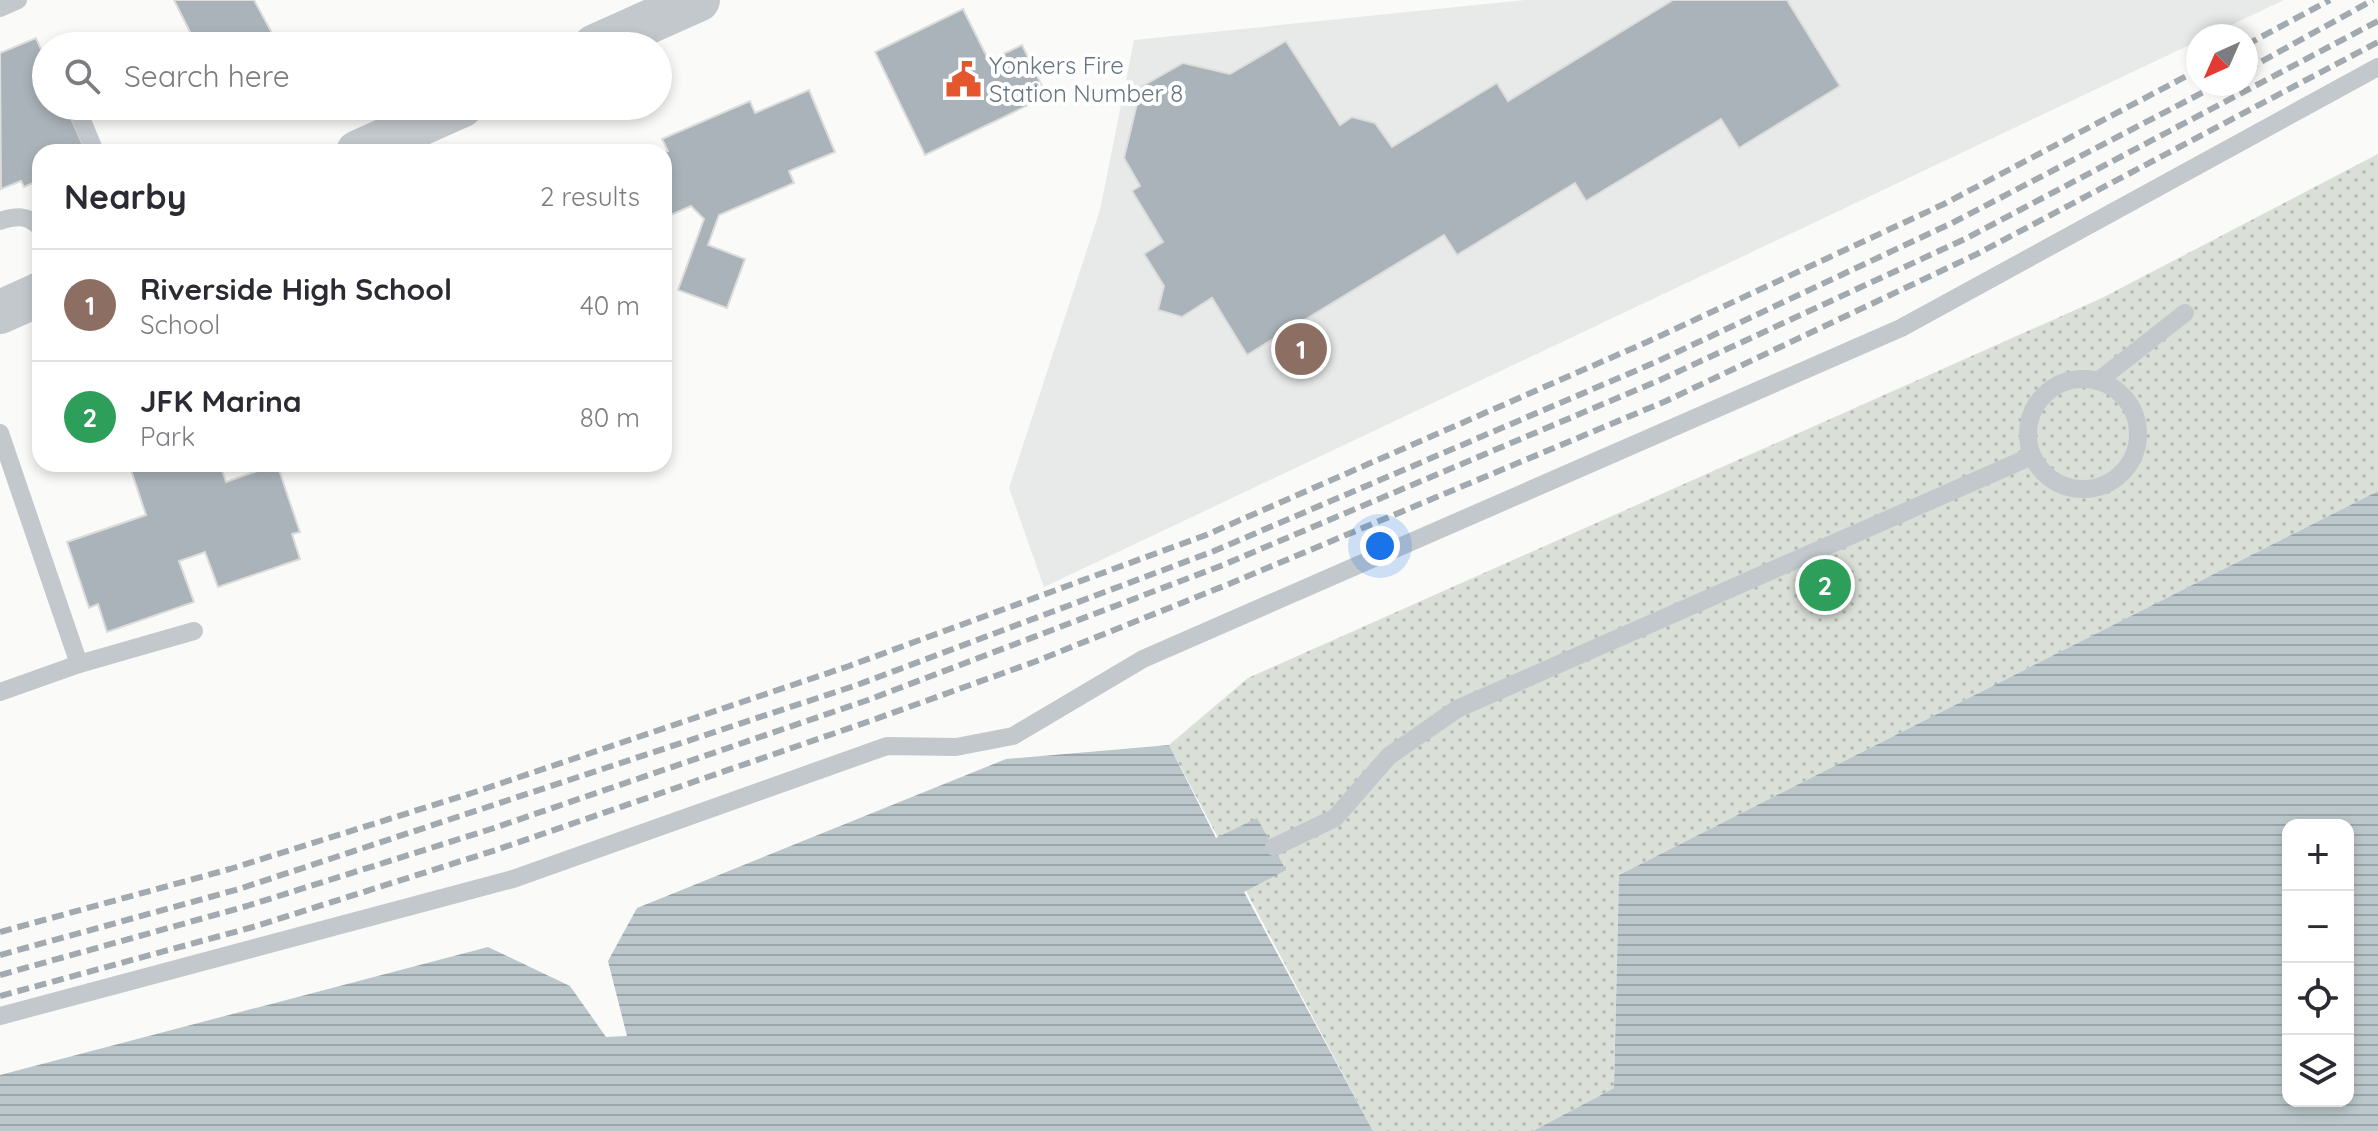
<!DOCTYPE html>
<html lang="en">
<head>
<meta charset="utf-8">
<style>
  :root { --surface:#fff; --page:#f7f7f7; --text:#2b2b33; --muted:#7c7c81; --line:#e1e1e2; --accent:#2563eb }
  body { margin:0; font-family:Quicksand,sans-serif; background:var(--page); color:var(--text) }
  .controls { position:absolute; right:24px; bottom:24px; display:grid; overflow:hidden; border-radius:16px; box-shadow:0 4px 12px #0003 }
  .controls button { width:72px; height:72px; display:grid; place-items:center; padding:0; border:0; border-bottom:2px solid var(--line); background:var(--surface); color:var(--text); font:40px sans-serif }
  .compass { position:absolute; left:2186px; top:24px; width:72px; height:72px; border-radius:50%; background:var(--surface); box-shadow:0 4px 12px #0003; rotate:225deg }
  .you { position:absolute; left:1380px; top:546px; width:28px; height:28px; margin:-20px; border:6px solid #fff; border-radius:50%; background:#1a73e8; box-shadow:0 0 0 12px #1a73e833 }
  .badge { display:grid; place-items:center; width:52px; height:52px; border-radius:50%; background:var(--accent); color:#fff; font-size:26px; font-weight:700 }
  .pin { position:absolute; translate:-50% -50%; border:4px solid #fff; box-shadow:0 2px 8px #0006 }
  .list { margin:0; padding:0; list-style:none }
  h2 { display:flex; justify-content:space-between; align-items:center; height:104px; margin:0; padding:0 32px; font-size:34px }
  h2 small { font-size:26px; font-weight:400; color:var(--muted) }
  .list li { display:grid; grid-template-columns:52px 1fr auto; gap:24px; align-items:center; box-sizing:border-box; height:112px; padding:0 32px; border-top:2px solid var(--line) }
  .list b { display:block; font-size:30px; white-space:nowrap }
  .list p { margin:0; font-size:26px; white-space:nowrap; color:var(--muted) }
  .list em { font-size:26px; font-style:normal; color:var(--muted) }
  .icon { flex:none; width:44px; height:44px; fill:none; stroke:currentColor; stroke-width:2; stroke-linecap:round; stroke-linejoin:round }
  .map { position:relative; flex:none; width:2378px; height:1131px; overflow:hidden }
  .search { position:absolute; background:var(--surface); box-shadow:0 4px 12px #0003; left:32px; top:32px; width:640px; height:88px; display:flex; align-items:center; gap:20px; box-sizing:border-box; padding:0 28px; border-radius:44px; color:var(--muted); font-size:30px }
  .panel { position:absolute; background:var(--surface); box-shadow:0 4px 12px #0003; left:32px; top:144px; width:640px; height:328px; border-radius:24px }
  .map>svg:first-child { display:block }
  .built { fill:#e8e9e9 }
  .park { fill:url(#park-dots) }
  .water { fill:url(#water-rules); fill-rule:evenodd }
  .building { fill:#aab3b9; stroke:#dcdcda; stroke-width:2 }
  .lines { fill:none; stroke-linecap:round; stroke-linejoin:round }
  .service { stroke:#c3c8cc; stroke-width:18 }
  .tertiary { stroke:#c3c8cc; stroke-width:44 }
  .rail { stroke:#a2aab0; stroke-width:6; stroke-dasharray:12 6; stroke-linecap:butt }
  .labels { text-anchor:middle; dominant-baseline:central; stroke-width:8; stroke-linejoin:round; paint-order:stroke }
  .poi-label { font-size:24px; fill:#657683; stroke:#fff; text-anchor:start }
</style>
</head>
<body>
<div class="map">
<svg width="2378" height="1131" viewBox="0 0 2378 1131">
  <defs>
    <pattern id="park-dots" width="8" height="8" patternUnits="userSpaceOnUse" patternTransform="scale(2)"><rect width="8" height="8" fill="#dadfd7"/><path d="M2 2h.1M6 6h.1" fill="none" stroke="#b4b9b4" stroke-width="1.8" stroke-linecap="round"/></pattern>
    <pattern id="water-rules" width="6" height="5" patternUnits="userSpaceOnUse" patternTransform="scale(2)"><rect width="6" height="5" fill="#bbc7cb"/><path d="M0 2.5h6" fill="none" stroke="#9ca6aa"/></pattern>
  </defs>
  <rect width="100%" height="100%" fill="#fafaf8"/>
  <path class="built" d="M1525 0H2284L2208 36H2198V41L1044 587 1009 488 1100 210 1134 40Z"/>
  <path class="park" d="M2378 154V491L1619 875 1614 1088 1533 1131H1373L1169 745 1248 678 2102 298Z"/>
  <g class="water">
    <path d="M2378 491V1131H1533L1614 1088 1619 875ZM2288 825H2348V1101H2288Z"/>
    <path d="M1169 745 1216 838 1257 818 1286 870 1244 892 1373 1131H0V1075L488 947 570 986 606 1037 627 1036 608 961 637 908 1006 759Z"/>
  </g>
  <g class="building">
    <path d="M174 0H254L279 46H197Z"/>
    <path d="M1673 0H1787L1840 86 1739 148 1721 119 1586 201 1575 183 1457 255 1444 235 1247 355 1212 298 1182 317 1158 310 1164 286 1144 254 1163 242 1132 191 1140 186 1124 158 1141 87 1183 63 1230 74 1286 41 1340 125 1352 117 1375 123 1392 147 1497 83 1508 101Z"/>
    <path d="M963 9 989 61 1022 45 1047 96 925 155 875 52Z"/>
    <path d="M36 38 46 61V106H66L86 152H40V180L24 187 21 181 1 189 0 53Z"/>
    <path d="M809 90 835 152 789 171 794 183 719 215 708 245 745 259 727 308 678 290 704 219 691 206 664 218V153L668 151 662 139 750 101 755 113Z"/>
    <path d="M129 464H220L226 482 277 464 300 532 292 534 300 559 218 587 205 552 179 561 194 602 107 632 98 604 89 608 67 542 146 515Z"/>
  </g>
  <g class="lines">
    <g class="service">
      <path d="M0 8 18 0"/>
      <path d="M76 106 95 152"/>
      <path d="M0 221C15 216 29 214 40 228"/>
      <circle cx="2083" cy="434" r="55"/>
      <path d="M2098 381 2185 313"/>
      <path d="M0 433 79 664 0 692"/>
      <path d="M79 664 194 631"/>
      <path d="M1274 847 1335 818 1389 756 1457 709 2032 456"/>
      <path d="M0 1016 513 879 887 746 956 747 1013 736 1143 659 1901 328 2378 67"/>
    </g>
    <g class="tertiary">
      <path d="M595 46 698 0"/>
      <path d="M358 152 461 106"/>
      <path d="M0 312 40 294"/>
    </g>
    <g class="rail">
      <path d="M2246 45 2330 0"/>
      <path d="M2246 70 2373 0"/>
      <path d="M0 932 230 869 475 792 849 666 1206 535 1647 342 1944 204 2198 70"/>
      <path d="M0 955 239 889 857 685 1214 551 1656 362 1954 222 2219 84"/>
      <path d="M0 975 247 906 491 829 868 700 1223 565 1660 380 1965 239 2378 21"/>
      <path d="M0 996 253 927 496 850 870 721 1034 662 1229 584 1666 401 1977 254 2378 42"/>
    </g>
  </g>
  <defs>
    <symbol id="civic-bare" viewBox="-9 -9 18 18"><path d="M-.6-6.5H3V-4.5H.6V-3L4-1V1h2V6H-6V1h2V-1L-.6-3ZM-1.2 2.5V6h2.4V2.5Z" fill="#e4572e" stroke="#fff" stroke-width="2.5" paint-order="stroke"/></symbol>
  </defs>
  <g fill-rule="evenodd">
    <use href="#civic-bare" x="938" y="54" width="51" height="51"/>
  </g>
  <g class="labels">
    <g class="poi-label">
      <text x="989" y="65">Yonkers Fire<tspan x="989" dy="28">Station Number 8</tspan></text>
    </g>
  </g>
</svg>
<div class="controls">
<button>+</button>
<button>−</button>
<button><svg class="icon" aria-label="locate" viewBox="0 0 24 24"><circle cx="12" cy="12" r="6"/><path d="M12 2v4M12 18v4M2 12h4M18 12h4"/></svg></button>
<button><svg class="icon" aria-label="layers" viewBox="0 0 24 24"><path d="M12 4l9 5-9 5-9-5zM3 14l9 5 9-5"/></svg></button>
</div>
<svg class="compass" viewBox="-18 -18 36 36"><path d="M0-13l5 13h-10z" fill="#e53935"/><path d="M0 13l5-13h-10z" fill="#7c7c81"/></svg>
<div class="you"></div>
<div class="pin badge" style="left:1301px;top:349px;background:#8d6e63">1</div>
<div class="pin badge" style="left:1825px;top:585px;background:#2e9e5b">2</div>
<div class="search"><svg class="icon" aria-label="search" viewBox="0 0 24 24"><circle cx="10" cy="10" r="6"/><path d="M15 15l6 6"/></svg>Search here</div>
<section class="panel">
<h2>Nearby<small>2 results</small></h2>
<ul class="list">
<li><span class="badge" style="background:#8d6e63">1</span><div><b>Riverside High School</b><p>School</p></div><em>40 m</em></li>
<li><span class="badge" style="background:#2e9e5b">2</span><div><b>JFK Marina</b><p>Park</p></div><em>80 m</em></li>
</ul>
</section>
</div>
</body>
</html>
